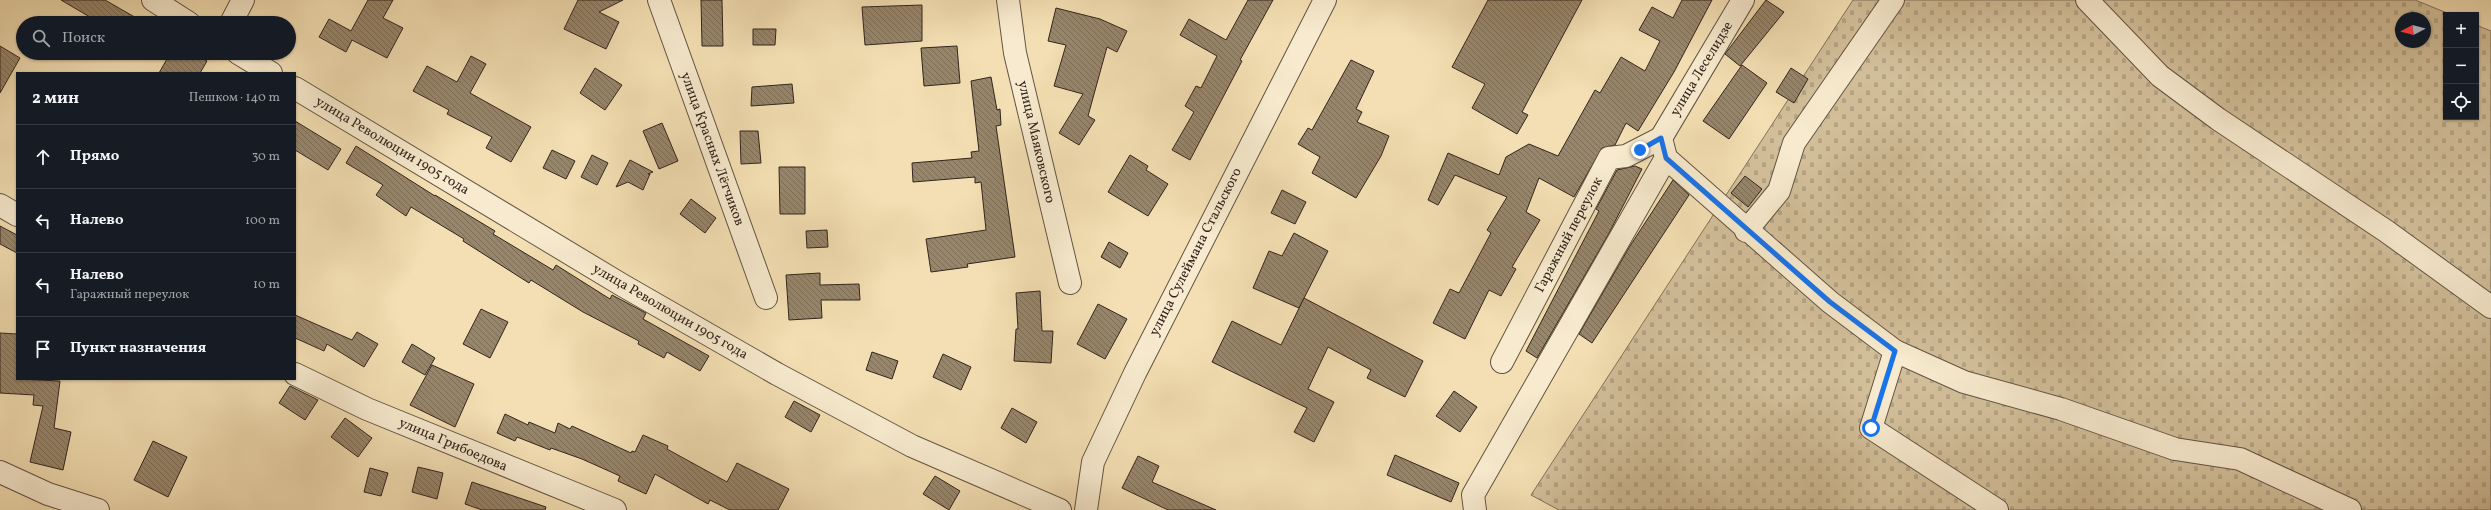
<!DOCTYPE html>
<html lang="ru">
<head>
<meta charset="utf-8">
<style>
  :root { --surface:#171b24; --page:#242831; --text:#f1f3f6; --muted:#9ea1a6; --line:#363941 }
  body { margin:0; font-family:Vollkorn,serif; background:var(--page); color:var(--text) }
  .controls { position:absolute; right:12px; top:12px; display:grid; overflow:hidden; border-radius:0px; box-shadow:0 1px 3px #0004 }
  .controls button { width:36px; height:36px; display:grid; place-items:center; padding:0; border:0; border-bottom:1px solid var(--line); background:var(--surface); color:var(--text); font:20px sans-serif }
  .compass { position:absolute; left:2395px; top:12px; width:36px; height:36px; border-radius:50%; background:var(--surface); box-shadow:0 1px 3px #0004; rotate:263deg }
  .stop { position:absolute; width:12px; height:12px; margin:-9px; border:3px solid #1a73e8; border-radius:50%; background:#fff }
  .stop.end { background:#1a73e8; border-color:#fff; box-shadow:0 1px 4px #0008 }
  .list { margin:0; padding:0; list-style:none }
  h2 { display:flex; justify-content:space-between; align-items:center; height:52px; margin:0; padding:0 16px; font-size:17px }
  h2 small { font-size:13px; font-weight:400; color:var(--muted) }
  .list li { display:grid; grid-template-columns:26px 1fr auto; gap:12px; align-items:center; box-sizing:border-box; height:64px; padding:0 16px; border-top:1px solid var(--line) }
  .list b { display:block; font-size:15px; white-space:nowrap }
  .list p { margin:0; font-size:13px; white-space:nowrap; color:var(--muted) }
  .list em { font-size:13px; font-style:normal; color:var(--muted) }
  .icon { flex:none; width:22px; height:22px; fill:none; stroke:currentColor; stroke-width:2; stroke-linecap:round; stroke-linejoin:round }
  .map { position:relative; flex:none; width:2491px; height:510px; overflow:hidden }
  .search { position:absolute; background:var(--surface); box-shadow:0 1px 3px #0004; left:16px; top:16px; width:280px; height:44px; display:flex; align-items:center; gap:10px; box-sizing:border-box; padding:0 14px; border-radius:22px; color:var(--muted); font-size:15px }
  .panel { position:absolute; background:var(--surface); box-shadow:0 1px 3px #0004; left:16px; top:72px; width:280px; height:308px; border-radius:0px }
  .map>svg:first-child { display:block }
  .cemetery { fill:url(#cemetery-stones); stroke:#82725c; fill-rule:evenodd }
  .building { fill:url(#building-back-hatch); stroke:#33251e }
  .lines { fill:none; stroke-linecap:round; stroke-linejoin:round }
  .minor-casing { stroke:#635443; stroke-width:24 }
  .minor { stroke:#f7eace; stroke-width:22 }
  .route { stroke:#1a73e8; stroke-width:5 }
  .labels { text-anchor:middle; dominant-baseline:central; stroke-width:3; stroke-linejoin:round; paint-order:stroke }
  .street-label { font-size:14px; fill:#33251e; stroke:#f7eace }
</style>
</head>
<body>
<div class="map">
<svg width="2491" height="510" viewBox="0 0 2491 510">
  <defs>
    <pattern id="cemetery-stones" width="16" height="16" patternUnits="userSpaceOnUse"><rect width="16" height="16" fill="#d2bf9a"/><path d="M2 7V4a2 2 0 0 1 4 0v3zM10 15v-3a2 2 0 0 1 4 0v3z" fill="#b5a484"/></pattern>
    <pattern id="building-back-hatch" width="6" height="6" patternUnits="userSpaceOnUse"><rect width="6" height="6" fill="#97866b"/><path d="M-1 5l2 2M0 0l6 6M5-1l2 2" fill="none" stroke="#7c6d57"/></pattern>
  </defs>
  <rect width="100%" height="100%" fill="#f3dfb3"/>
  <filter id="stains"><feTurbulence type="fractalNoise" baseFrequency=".005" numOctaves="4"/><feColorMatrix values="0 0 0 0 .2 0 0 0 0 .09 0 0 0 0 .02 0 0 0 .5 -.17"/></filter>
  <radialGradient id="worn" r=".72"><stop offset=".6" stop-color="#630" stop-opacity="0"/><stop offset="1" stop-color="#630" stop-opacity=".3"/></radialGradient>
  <path class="cemetery" d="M1853 0H2415L2452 15H2446V117H2476V25L2491 31V510H1559L1531 495ZM2401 18H2425V42H2401Z"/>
  <g class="building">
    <path d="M61 0H105L145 23H100Z"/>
    <path d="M368 0H393L383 18 403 28 387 58 352 40 346 52 319 37 329 19 351 31Z"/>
    <path d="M578 0H623L599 12 619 22 606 49 564 29Z"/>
    <path d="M701 0H722L723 46H702Z"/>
    <path d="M1248 0H1273L1240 60 1242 61 1190 160 1172 150 1194 112 1185 106 1196 86 1201 88 1217 56 1180 35 1189 19 1226 40Z"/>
    <path d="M1488 0H1582L1522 112 1528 115 1517 134 1472 108 1485 84 1452 67Z"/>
    <path d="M1682 0H1712L1674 72 1638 131 1626 123 1615 145 1602 148 1574 197 1539 178 1526 212 1540 220 1512 267 1516 269 1501 296 1489 290 1465 339 1433 323 1450 289 1459 293 1491 233 1487 230 1507 197 1455 175 1438 205 1428 200 1448 153 1499 175 1506 157 1529 144 1558 156 1595 90 1600 93 1621 57 1645 71 1660 41 1639 30 1652 7 1673 18Z"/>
    <path d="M1766 0 1784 12 1740 66 1725 54Z"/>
    <path d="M922 5V41L865 45 862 7Z"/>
    <path d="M1056 8 1100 19 1127 31 1117 52 1107 47 1088 116 1095 120 1079 145 1059 133 1083 94 1054 86 1066 45 1048 41Z"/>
    <path d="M753 29H776L775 45H753Z"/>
    <path d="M0 46 20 58 0 93Z"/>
    <path d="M957 46 960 83 924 86 921 48Z"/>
    <path d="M158 53H195L207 61 200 73H159L167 59Z"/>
    <path d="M471 56 486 64 470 93 531 127 511 162 486 148 492 137 447 114 449 110 413 91 427 66 457 82Z"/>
    <path d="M1351 60 1374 71 1356 109 1362 112 1357 122 1389 136 1381 156 1356 198 1312 173 1320 157 1298 144 1308 128 1312 130Z"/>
    <path d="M1742 65 1767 83 1729 139 1703 121Z"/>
    <path d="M595 68 622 85 605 110 580 93Z"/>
    <path d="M1791 68 1808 79 1794 103 1776 92Z"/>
    <path d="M991 77 997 110 1000 109 1001 125 996 126 1015 257 967 264 968 267 931 272 926 239 986 230 981 182 975 183V177L913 182 912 163 972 158 971 152 979 151 971 81Z"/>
    <path d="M792 84 794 103 751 106 752 87Z"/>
    <path d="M295 121 341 149 328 170 295 150Z"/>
    <path d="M662 123 678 161 659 169 643 131Z"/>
    <path d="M740 131H758L761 163 741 164Z"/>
    <path d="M356 146 435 196V195L495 231 493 234 553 270 556 265 610 299 612 295 646 313 643 319 709 356 700 371 667 352 664 358 638 344 639 341 583 312 531 280 529 283 463 241 464 239 411 207 406 216 376 195 383 185 346 163Z"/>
    <path d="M552 150 575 161 566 179 543 168Z"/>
    <path d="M592 155 608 163 597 185 581 177Z"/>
    <path d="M1130 155 1148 166 1146 170 1168 184 1148 216 1108 192Z"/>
    <path d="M630 160 653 172 648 174H650L643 190 628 182 616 187Z"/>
    <path d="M1635 166 1642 169 1608 235 1537 358 1526 351 1599 211 1596 209 1617 170Z"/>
    <path d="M779 167H805V214H780Z"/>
    <path d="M1745 176 1762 189 1748 207 1731 193Z"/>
    <path d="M1673 180 1689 195 1592 343 1579 334 1630 246Z"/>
    <path d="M1282 190 1306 202 1295 224 1271 213Z"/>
    <path d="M691 199 716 218 705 233 680 214Z"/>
    <path d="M0 226 17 235V253L0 244Z"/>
    <path d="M827 230 828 247 807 248 806 231Z"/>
    <path d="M1294 233 1328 251 1299 308 1253 288 1269 251 1282 256Z"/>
    <path d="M1109 242 1128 253 1120 268 1101 257Z"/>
    <path d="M820 273V285L859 284 860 300H821L822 318 789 320 786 275Z"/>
    <path d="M1040 291 1042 331H1053L1051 363 1014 361 1016 329H1018L1016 293Z"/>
    <path d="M1304 298 1423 361 1405 397 1367 378 1371 370 1328 347 1308 389 1334 402 1314 442 1294 432 1307 408 1212 362 1232 321 1281 345Z"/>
    <path d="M1098 304 1127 319 1105 359 1077 344Z"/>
    <path d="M481 309 508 322 490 358 463 344Z"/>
    <path d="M295 315 352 340 357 332 378 344 364 367 327 344 324 351 295 338Z"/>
    <path d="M0 333 17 334V379L60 381 54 428 71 432 63 470 30 462 43 406 33 405 34 395 0 393Z"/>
    <path d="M412 344 435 358 425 375 402 362Z"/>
    <path d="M872 352 898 361 892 379 866 370Z"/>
    <path d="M943 354 971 367 961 390 933 377Z"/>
    <path d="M432 365 474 384 455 427 410 405Z"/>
    <path d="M290 386 318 400 305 420 279 403Z"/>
    <path d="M1454 391 1477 407 1460 432 1436 416Z"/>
    <path d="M794 401 820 415 811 432 785 417Z"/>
    <path d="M1012 408 1037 422 1026 443 1001 428Z"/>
    <path d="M505 414 528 425 529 422 555 433 558 423 570 429 572 426 631 453 632 451 635 452 643 435 668 446 667 449 727 482 737 463 789 489 778 510H730L710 500 708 504 655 474 646 494 618 481 620 476 582 459 551 448 550 450 517 437 515 441 497 433Z"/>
    <path d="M345 418 372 438 358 457 331 437Z"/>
    <path d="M153 441 187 457 168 497 134 480Z"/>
    <path d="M1395 455 1459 483 1451 502 1387 475Z"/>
    <path d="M1138 456 1159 466 1152 482 1216 510H1168L1122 488Z"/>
    <path d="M418 467 443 473 437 499 412 492Z"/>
    <path d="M370 468 388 473 381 496 364 492Z"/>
    <path d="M935 476 960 491 949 510 923 494Z"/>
    <path d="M472 482 546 507 545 510H482L465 504Z"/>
  </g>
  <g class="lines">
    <defs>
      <g id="minor">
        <path d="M153 0 189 23"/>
        <path d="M659 0 766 298"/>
        <path d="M1008 0 1015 53 1070 283"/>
        <path d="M2087 0 2160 76 2218 119 2386 231 2491 307"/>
        <path d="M231 23 243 0"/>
        <path d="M238 53 271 73"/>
        <path d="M295 88 622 285 777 374 912 446 1060 510"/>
        <path d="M1661 138 1743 0"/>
        <path d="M1666 158 1830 302 1895 351 1964 382 2061 409 2175 449 2240 459 2350 510"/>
        <path d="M0 205 17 215"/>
        <path d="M1746 231 1779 191 1794 143 1893 0"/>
        <path d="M1895 351 1871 428 1997 510"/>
        <path d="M1502 362 1609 158 1626 156 1661 138"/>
        <path d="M295 374 367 409 615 510"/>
        <path d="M0 472 48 494 98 510"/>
        <path d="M1086 510 1093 462 1135 373 1325 0"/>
        <path d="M1475 510 1473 495 1666 158 1661 138"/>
      </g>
    </defs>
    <use href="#minor" class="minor-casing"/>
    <use href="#minor" class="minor"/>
  </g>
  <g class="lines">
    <path class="route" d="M1640 150 1661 138 1666 158 1830 302 1895 351 1871 428"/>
  </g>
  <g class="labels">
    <g class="street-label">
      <text transform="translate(1702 69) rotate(-59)">улица Леселидзе</text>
      <text transform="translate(1036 142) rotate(77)">улица Маяковского</text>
      <text transform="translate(392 146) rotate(31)">улица Революции 1905 года</text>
      <text transform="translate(712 149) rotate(70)">улица Красных Лётчиков</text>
      <text transform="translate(1569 235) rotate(-62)">Гаражный переулок</text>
      <text transform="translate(1196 252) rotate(-63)">улица Сулеймана Стальского</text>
      <text transform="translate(670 312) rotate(30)">улица Революции 1905 года</text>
      <text transform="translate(453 445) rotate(23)">улица Грибоедова</text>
    </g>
  </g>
  <rect width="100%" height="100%" filter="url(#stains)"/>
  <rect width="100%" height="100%" fill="url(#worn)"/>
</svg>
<div class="controls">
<button>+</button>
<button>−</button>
<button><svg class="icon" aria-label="locate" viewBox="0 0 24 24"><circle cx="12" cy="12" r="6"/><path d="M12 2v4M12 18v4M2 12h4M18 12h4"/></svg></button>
</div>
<svg class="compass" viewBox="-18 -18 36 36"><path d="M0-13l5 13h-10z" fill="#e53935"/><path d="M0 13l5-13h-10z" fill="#9ea1a6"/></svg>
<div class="stop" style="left:1871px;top:428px"></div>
<div class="stop end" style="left:1640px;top:150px"></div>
<div class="search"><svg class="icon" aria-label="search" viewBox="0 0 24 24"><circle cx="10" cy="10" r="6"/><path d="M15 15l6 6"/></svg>Поиск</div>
<section class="panel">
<h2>2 мин<small>Пешком · 140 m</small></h2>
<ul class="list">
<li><svg class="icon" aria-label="ahead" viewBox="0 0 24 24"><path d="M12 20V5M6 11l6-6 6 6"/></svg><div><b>Прямо</b></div><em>30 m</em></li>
<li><svg class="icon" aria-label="left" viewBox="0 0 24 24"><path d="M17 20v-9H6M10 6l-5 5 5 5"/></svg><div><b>Налево</b></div><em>100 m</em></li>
<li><svg class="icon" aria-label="left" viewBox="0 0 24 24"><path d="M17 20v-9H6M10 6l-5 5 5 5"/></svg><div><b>Налево</b><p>Гаражный переулок</p></div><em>10 m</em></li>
<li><svg class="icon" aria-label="arrive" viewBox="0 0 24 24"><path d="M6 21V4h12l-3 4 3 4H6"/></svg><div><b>Пункт назначения</b></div></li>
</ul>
</section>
</div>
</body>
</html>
